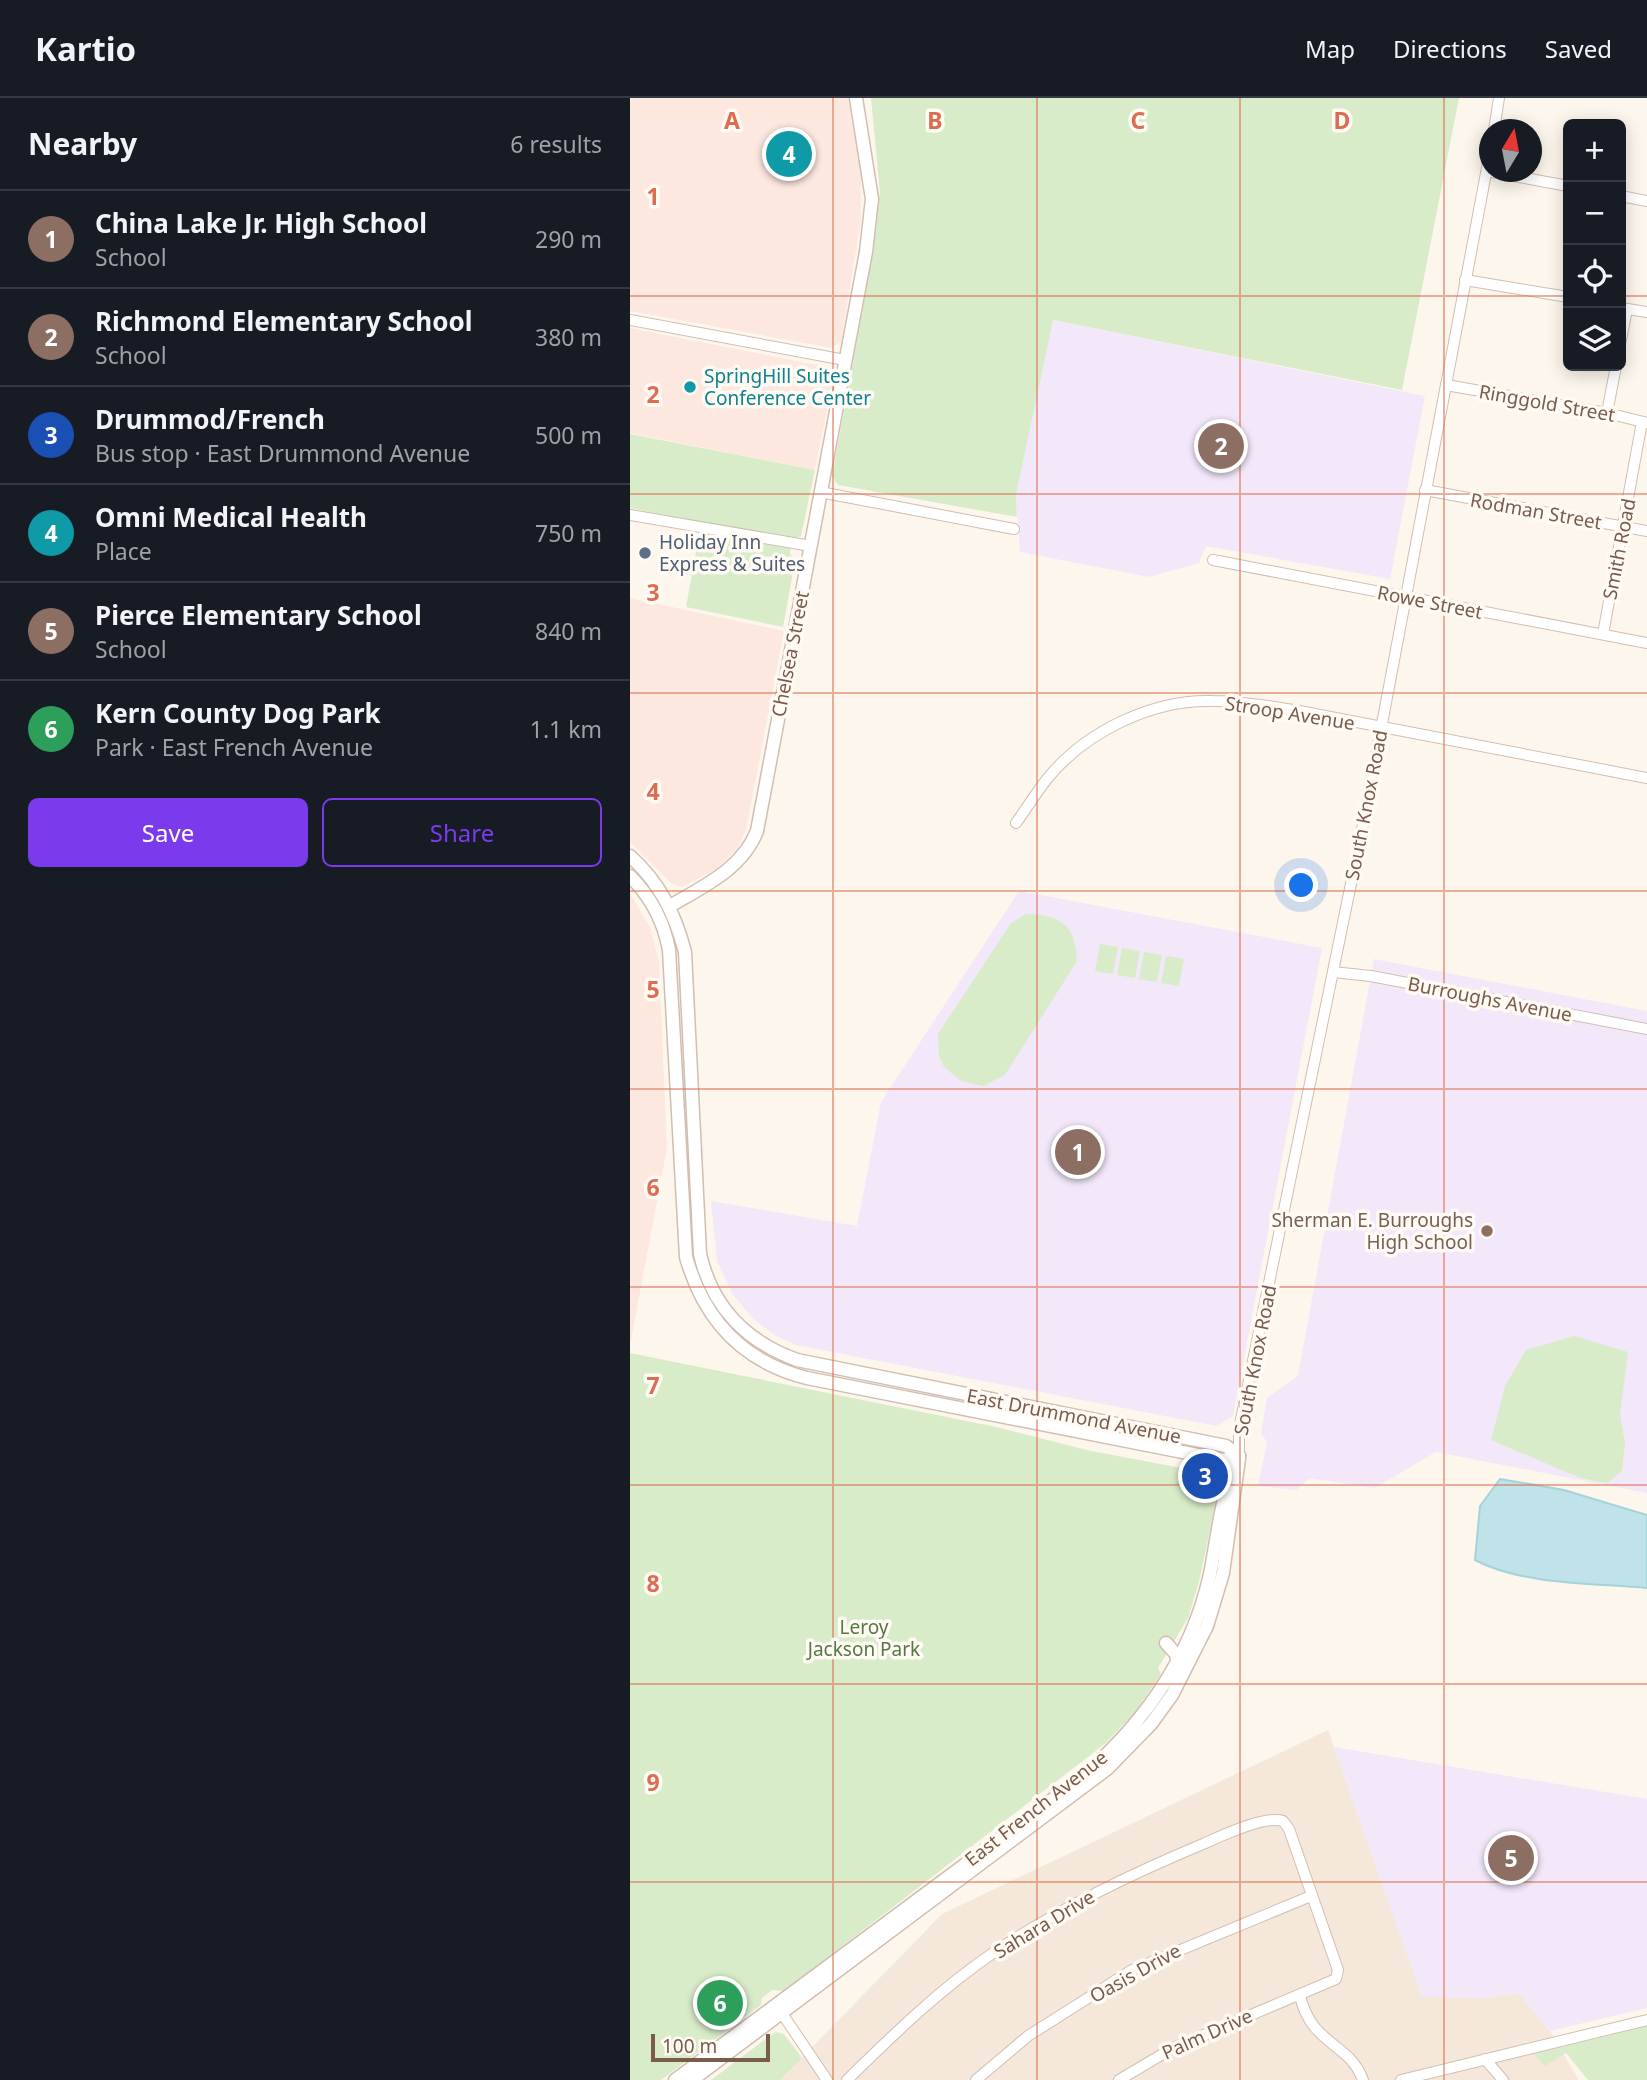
<!DOCTYPE html>
<html lang="en">
<head>
<meta charset="utf-8">
<style>
  :root { --surface:#171b24; --page:#242831; --text:#f1f3f6; --muted:#9ea1a6; --line:#363941; --accent:#7c3aed }
  body { margin:0; font-family:"Noto Sans",sans-serif; background:var(--page); color:var(--text) }
  .controls { position:absolute; right:21px; top:21px; display:grid; overflow:hidden; border-radius:10px; box-shadow:0 4px 18px #0003 }
  .controls button { width:63px; height:63px; display:grid; place-items:center; padding:0; border:0; border-bottom:2px solid var(--line); background:var(--surface); color:var(--text); font:35px sans-serif }
  .compass { position:absolute; left:849px; top:21px; width:63px; height:63px; border-radius:50%; background:var(--surface); box-shadow:0 4px 18px #0003; rotate:10deg }
  .scale { position:absolute; left:21px; bottom:18px; width:119px; box-sizing:border-box; padding-left:7px; border:4px solid #7a5c4d; border-top:0; font-size:19px; line-height:24px; white-space:nowrap; color:#7a5c4d; -webkit-text-stroke:5px #fffaf3; paint-order:stroke }
  .you { position:absolute; left:672px; top:788px; width:24px; height:24px; margin:-18px; border:5px solid #fff; border-radius:50%; background:#1a73e8; box-shadow:0 0 0 10px #1a73e833 }
  .badge { display:grid; place-items:center; width:46px; height:46px; border-radius:50%; background:var(--accent); color:#fff; font-size:23px; font-weight:700 }
  .pin { position:absolute; translate:-50% -50%; border:4px solid #fff; box-shadow:0 2px 7px #0006 }
  .list { margin:0; padding:0; list-style:none }
  h2 { display:flex; justify-content:space-between; align-items:center; height:91px; margin:0; padding:0 28px; font-size:30px }
  h2 small { font-size:23px; font-weight:400; color:var(--muted) }
  .list li { display:grid; grid-template-columns:46px 1fr auto; gap:21px; align-items:center; box-sizing:border-box; height:98px; padding:0 28px; border-top:2px solid var(--line) }
  .list b { display:block; font-size:26px; white-space:nowrap }
  .list p { margin:0; font-size:23px; white-space:nowrap; color:var(--muted) }
  .list em { font-size:23px; font-style:normal; color:var(--muted) }
  .actions { display:flex; gap:14px; padding:21px 28px }
  .actions a { flex:1; padding:16px 0; border:2px solid var(--accent); border-radius:10px; text-align:center; font-size:24px; color:var(--accent) }
  .actions .main { background:var(--accent); color:#fff }
  .icon { flex:none; width:38px; height:38px; fill:none; stroke:currentColor; stroke-width:2; stroke-linecap:round; stroke-linejoin:round }
  .map { position:relative; flex:none; width:1017px; height:1982px; overflow:hidden }
  header { display:flex; align-items:center; gap:42px; box-sizing:border-box; height:98px; padding:0 35px; background:var(--surface); border-bottom:2px solid var(--line) }
  header strong { font-size:33px }
  nav { display:flex; gap:38px; margin-inline-start:auto; font-size:24px }
  main { display:flex }
  aside { flex:1; background:var(--surface) }
  .map>svg:first-child { display:block }
  .residential { fill:#f5e8da }
  .commercial { fill:#fde8e0 }
  .education { fill:#f3e8fa }
  .green { fill:#d8ecc9 }
  .water { fill:#bfe3e8; stroke:#a5d3da; stroke-width:2 }
  .lines { fill:none; stroke-linecap:round; stroke-linejoin:round }
  .minor-casing { stroke:#d1beb0; stroke-width:12 }
  .tertiary-casing { stroke:#d1beb0; stroke-width:15 }
  .minor { stroke:#fff; stroke-width:10 }
  .tertiary { stroke:#fff; stroke-width:12 }
  .grid { fill:none; stroke:#dc6d51; stroke-width:2; stroke-opacity:0.55 }
  .culture-dot { fill:#0f9aa8; stroke:#fffaf3; stroke-width:2.5 }
  .service-dot { fill:#5c6f8a; stroke:#fffaf3; stroke-width:2.5 }
  .education-dot { fill:#8d6e63; stroke:#fffaf3; stroke-width:2.5 }
  .labels { text-anchor:middle; dominant-baseline:central; stroke-width:7; stroke-linejoin:round; paint-order:stroke }
  .culture-label { font-size:19px; fill:#0d838f; stroke:#fffaf3; text-anchor:start }
  .street-label { font-size:19px; fill:#7a5c4d; stroke:#fffaf3 }
  .service-label { font-size:19px; fill:#4e5e75; stroke:#fffaf3; text-anchor:start }
  .education-label { font-size:19px; fill:#785e54; stroke:#fffaf3; text-anchor:end }
  .park-label { font-size:19px; fill:#537a41; stroke:#fffaf3 }
  .grid-label { font-size:23px; text-anchor:middle; font-weight:bold; fill:#dc6d51; stroke:#fffaf3; stroke-width:7; stroke-linejoin:round; paint-order:stroke }
</style>
</head>
<body>
<header>
<strong>Kartio</strong>
<nav><a>Map</a><a>Directions</a><a>Saved</a></nav>
</header>
<main>
<aside>
<h2>Nearby<small>6 results</small></h2>
<ul class="list">
<li><span class="badge" style="background:#8d6e63">1</span><div><b>China Lake Jr. High School</b><p>School</p></div><em>290 m</em></li>
<li><span class="badge" style="background:#8d6e63">2</span><div><b>Richmond Elementary School</b><p>School</p></div><em>380 m</em></li>
<li><span class="badge" style="background:#1a4fb4">3</span><div><b>Drummod/French</b><p>Bus stop · East Drummond Avenue</p></div><em>500 m</em></li>
<li><span class="badge" style="background:#0f9aa8">4</span><div><b>Omni Medical Health</b><p>Place</p></div><em>750 m</em></li>
<li><span class="badge" style="background:#8d6e63">5</span><div><b>Pierce Elementary School</b><p>School</p></div><em>840 m</em></li>
<li><span class="badge" style="background:#2e9e5b">6</span><div><b>Kern County Dog Park</b><p>Park · East French Avenue</p></div><em>1.1 km</em></li>
</ul>
<div class="actions"><a class="main">Save</a><a>Share</a></div>
</aside>
<div class="map">
<svg width="1017" height="1982" viewBox="0 0 1017 1982">
  <rect width="100%" height="100%" fill="#fdf6ec"/>
  <path class="residential" d="M698 1632 792 1898 855 1900 889 1895 920 1933 949 1982H150L312 1816Z"/>
  <g class="commercial">
    <path d="M0 0H218L231 77V123L211 243 202 250 0 213Z"/>
    <path d="M0 230 197 269 204 276 185 372 0 335Z"/>
    <path d="M0 500 154 533 116 732 107 751 88 770 52 789 42 786 0 744Z"/>
    <path d="M0 795 20 829 29 864 37 1050 0 1248Z"/>
  </g>
  <g class="education">
    <path d="M422 222 795 298 760 481 576 448 569 465 519 479 390 454 386 397Z"/>
    <path d="M389 793 692 850 603 1318 587 1328 166 1247 146 1238 124 1222 103 1197 87 1163 81 1103 227 1128 251 1004Z"/>
    <path d="M744 861 1017 913V1395L806 1354 745 1390 680 1380 666 1392 628 1388 637 1344 631 1335 637 1300 668 1278Z"/>
    <path d="M704 1649 1017 1701V1910L920 1933 889 1895 855 1900 792 1899Z"/>
  </g>
  <g class="green">
    <path d="M241 0H829L772 292 423 222 386 397 387 419 208 387 202 378 243 156 250 95Z"/>
    <path d="M0 336 185 372 171 438 163 442 0 410Z"/>
    <path d="M80 432 161 449 160 455 165 463 153 529 56 509 69 437Z"/>
    <path d="M396 816C432 817 445 827 447 863L375 977 353 988 331 983 314 969 309 958 308 936 381 825Z"/>
    <path d="M470 846 488 849 483 876 465 873Z"/>
    <path d="M492 850 510 853 505 880 487 877Z"/>
    <path d="M514 854 532 857 527 884 509 881Z"/>
    <path d="M536 858 554 861 549 888 531 885Z"/>
    <path d="M944 1238 998 1254 990 1316 995 1346 992 1373 977 1385 950 1380 861 1342 875 1288 896 1252Z"/>
    <path d="M0 1255 366 1329 461 1353 584 1376 590 1385 569 1484 558 1520 528 1570 531 1576 505 1614 476 1645 154 1893 142 1892 132 1900 131 1907 31 1982H0Z"/>
    <path d="M1017 1928V1982H958L936 1955 915 1968 904 1956Z"/>
    <path d="M145 1934 154 1936 172 1960 150 1982H81Z"/>
  </g>
  <path class="water" d="M870 1381 934 1392 1017 1417V1490C964 1485 892 1487 845 1462L850 1408Z"/>
  <g class="lines">
    <defs>
      <g id="minor">
        <path d="M864 32 869 0"/>
        <path d="M862 74 938 88"/>
        <path d="M991 98 1017 103"/>
        <path d="M835 182 938 199"/>
        <path d="M991 210 1017 214"/>
        <path d="M0 222 215 262"/>
        <path d="M991 242 997 211"/>
        <path d="M816 287 977 315 1017 325"/>
        <path d="M977 315 986 268"/>
        <path d="M795 392 1017 433"/>
        <path d="M190 394 384 431"/>
        <path d="M0 417 181 448"/>
        <path d="M583 462 1017 545"/>
        <path d="M973 536 1012 324"/>
        <path d="M386 725C396 711 406 695 417 681 455 634 522 601 583 603 610 603 637 608 664 612L1017 680"/>
        <path d="M703 874 741 878 1017 931"/>
        <path d="M609 1358V1331L731 737 860 54"/>
        <path d="M670 1898C682 1948 719 1944 733 1982"/>
        <path d="M149 1911 197 1982"/>
        <path d="M855 1961 873 1982"/>
        <path d="M217 1982C264 1936 311 1890 366 1853 430 1810 501 1776 573 1746 591 1738 635 1717 653 1723L659 1731 708 1872 706 1881 543 1950 489 1982"/>
        <path d="M346 1982 398 1938 502 1872 681 1798"/>
        <path d="M771 1982 1017 1922"/>
      </g>
      <g id="tertiary">
        <path d="M0 758C30 785 45 816 55 854L70 1156C82 1209 117 1244 167 1262L596 1348 609 1358"/>
        <path d="M0 778C21 799 34 824 39 852L56 1159C74 1222 113 1264 177 1280L593 1362 609 1358"/>
        <path d="M40 808C74 788 112 771 127 733L236 154 242 101 226 0"/>
        <path d="M536 1545 546 1556 548 1568"/>
        <path d="M45 1982 442 1687C509 1633 561 1562 580 1476 588 1436 591 1395 609 1358"/>
        <path d="M62 1982 477 1671 521 1626 542 1597 577 1528 593 1475 609 1361"/>
      </g>
    </defs>
    <use href="#minor" class="minor-casing"/>
    <use href="#tertiary" class="tertiary-casing"/>
    <use href="#minor" class="minor"/>
    <use href="#tertiary" class="tertiary"/>
  </g>
  <path class="grid" d="M203 0V1982M407 0V1982M610 0V1982M814 0V1982M0 198H938M991 198H1017M0 396H1017M0 595H1017M0 793H1017M0 991H1017M0 1189H1017M0 1387H1017M0 1586H1017M0 1784H1017"/>
  <circle class="culture-dot" cx="60" cy="289" r="7"/>
  <circle class="service-dot" cx="15" cy="455" r="7"/>
  <circle class="education-dot" cx="857" cy="1133" r="7"/>
  <g class="labels">
    <g class="culture-label">
      <text x="74" y="278">SpringHill Suites<tspan x="74" dy="22">Conference Center</tspan></text>
    </g>
    <g class="street-label">
      <text transform="translate(917 305) rotate(10)">Ringgold Street</text>
      <text transform="translate(906 413) rotate(10)">Rodman Street</text>
      <text transform="translate(989 451) rotate(-79)">Smith Road</text>
      <text transform="translate(800 504) rotate(11)">Rowe Street</text>
      <text transform="translate(160 556) rotate(-79)">Chelsea Street</text>
      <text transform="translate(660 615) rotate(9)">Stroop Avenue</text>
      <text transform="translate(736 707) rotate(-79)">South Knox Road</text>
      <text transform="translate(860 901) rotate(11)">Burroughs Avenue</text>
      <text transform="translate(625 1262) rotate(-79)">South Knox Road</text>
      <text transform="translate(444 1318) rotate(11)">East Drummond Avenue</text>
      <text transform="translate(406 1710) rotate(-38)">East French Avenue</text>
      <text transform="translate(414 1826) rotate(-31)">Sahara Drive</text>
      <text transform="translate(505 1875) rotate(-29)">Oasis Drive</text>
      <text transform="translate(577 1936) rotate(-24)">Palm Drive</text>
    </g>
    <g class="service-label">
      <text x="29" y="444">Holiday Inn<tspan x="29" dy="22">Express &amp; Suites</tspan></text>
    </g>
    <g class="education-label">
      <text x="843" y="1122">Sherman E. Burroughs<tspan x="843" dy="22">High School</tspan></text>
    </g>
    <g class="park-label">
      <text x="234" y="1529">Leroy<tspan x="234" dy="22">Jackson Park</tspan></text>
    </g>
  </g>
  <g class="grid-label">
    <text x="102" y="31">A</text>
    <text x="305" y="31">B</text>
    <text x="508" y="31">C</text>
    <text x="712" y="31">D</text>
    <text x="23" y="107">1</text>
    <text x="23" y="305">2</text>
    <text x="23" y="503">3</text>
    <text x="23" y="702">4</text>
    <text x="23" y="900">5</text>
    <text x="23" y="1098">6</text>
    <text x="23" y="1296">7</text>
    <text x="23" y="1494">8</text>
    <text x="23" y="1693">9</text>
  </g>
</svg>
<div class="controls">
<button>+</button>
<button>−</button>
<button><svg class="icon" aria-label="locate" viewBox="0 0 24 24"><circle cx="12" cy="12" r="6"/><path d="M12 2v4M12 18v4M2 12h4M18 12h4"/></svg></button>
<button><svg class="icon" aria-label="layers" viewBox="0 0 24 24"><path d="M12 4l9 5-9 5-9-5zM3 14l9 5 9-5"/></svg></button>
</div>
<svg class="compass" viewBox="-18 -18 36 36"><path d="M0-13l5 13h-10z" fill="#e53935"/><path d="M0 13l5-13h-10z" fill="#9ea1a6"/></svg>
<div class="scale">100 m</div>
<div class="you"></div>
<div class="pin badge" style="left:448px;top:1054px;background:#8d6e63">1</div>
<div class="pin badge" style="left:591px;top:348px;background:#8d6e63">2</div>
<div class="pin badge" style="left:575px;top:1378px;background:#1a4fb4">3</div>
<div class="pin badge" style="left:159px;top:56px;background:#0f9aa8">4</div>
<div class="pin badge" style="left:881px;top:1760px;background:#8d6e63">5</div>
<div class="pin badge" style="left:90px;top:1905px;background:#2e9e5b">6</div>
</div>
</main>
</body>
</html>
